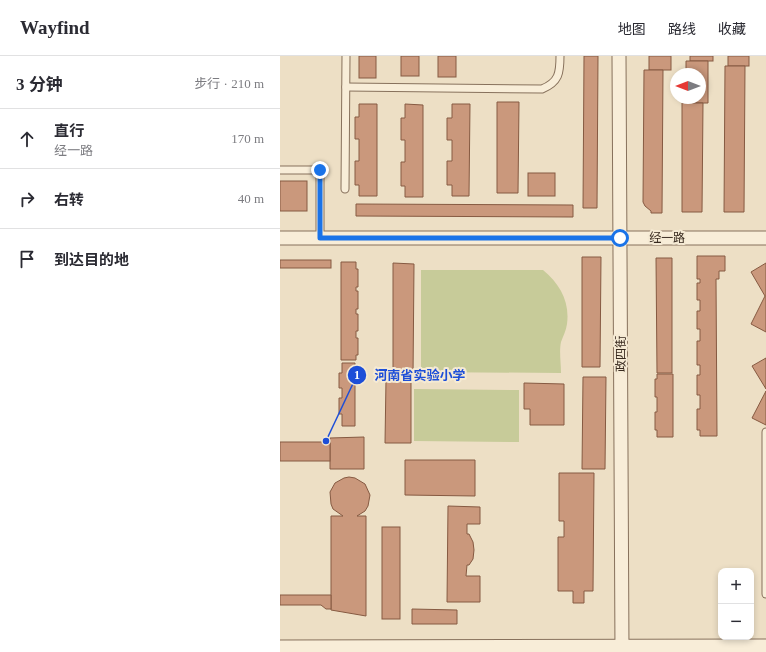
<!DOCTYPE html>
<html lang="zh">
<head>
<meta charset="utf-8">
<style>
  :root { --surface:#fff; --page:#f7f7f7; --text:#2b2b33; --muted:#7c7c81; --line:#e1e1e2 }
  body { margin:0; font-family:"Times New Roman","Noto Sans SC",serif; background:var(--page); color:var(--text) }
  .controls { position:absolute; right:12px; bottom:12px; display:grid; overflow:hidden; border-radius:8px; box-shadow:0 2px 6px #0003 }
  .controls button { width:36px; height:36px; display:grid; place-items:center; padding:0; border:0; border-bottom:1px solid var(--line); background:var(--surface); color:var(--text); font:20px sans-serif }
  .compass { position:absolute; left:390px; top:12px; width:36px; height:36px; border-radius:50%; background:var(--surface); box-shadow:0 2px 6px #0003; rotate:270deg }
  .stop { position:absolute; width:12px; height:12px; margin:-9px; border:3px solid #1a73e8; border-radius:50%; background:#fff }
  .stop.end { background:#1a73e8; border-color:#fff; box-shadow:0 1px 4px #0008 }
  .list { margin:0; padding:0; list-style:none }
  h2 { display:flex; justify-content:space-between; align-items:center; height:52px; margin:0; padding:0 16px; font-size:17px }
  h2 small { font-size:13px; font-weight:400; color:var(--muted) }
  .list li { display:grid; grid-template-columns:26px 1fr auto; gap:12px; align-items:center; box-sizing:border-box; height:60px; padding:0 16px; border-top:1px solid var(--line) }
  .list b { display:block; font-size:15px; white-space:nowrap }
  .list p { margin:0; font-size:13px; white-space:nowrap; color:var(--muted) }
  .list em { font-size:13px; font-style:normal; color:var(--muted) }
  .icon { flex:none; width:22px; height:22px; fill:none; stroke:currentColor; stroke-width:2; stroke-linecap:round; stroke-linejoin:round }
  .map { position:relative; flex:none; width:486px; height:596px; overflow:hidden }
  header { display:flex; align-items:center; gap:24px; box-sizing:border-box; height:56px; padding:0 20px; background:var(--surface); border-bottom:1px solid var(--line) }
  header strong { font-size:19px }
  nav { display:flex; gap:22px; margin-inline-start:auto; font-size:14px }
  main { display:flex }
  aside { flex:1; background:var(--surface) }
  .map>svg:first-child { display:block }
  .green { fill:#c7cb99 }
  .building { fill:#ca987c; stroke:#865a42 }
  .lines { fill:none; stroke-linecap:round; stroke-linejoin:round }
  .service-casing { stroke:#87715c; stroke-width:9 }
  .minor-casing { stroke:#87715c; stroke-width:15 }
  .service { stroke:#f8edd8; stroke-width:7 }
  .minor { stroke:#f8edd8; stroke-width:13 }
  .route { stroke:#1a73e8; stroke-width:5 }
  .labels { text-anchor:middle; dominant-baseline:central; stroke-width:4; stroke-linejoin:round; paint-order:stroke }
  .street-label { font-size:12px; fill:#382a1f; stroke:#f5ead4 }
  .leader { fill:none; stroke:#1d4ed8; stroke-width:1.5 }
  .callout-dot { fill:#1d4ed8; stroke:#f5ead4; stroke-width:1.5 }
  .mark-label { font-size:12px; text-anchor:middle; font-weight:bold; fill:#fff }
  .callout-label { font-size:13px; text-anchor:middle; font-weight:bold; fill:#1d4ed8; stroke:#f5ead4; stroke-width:4; stroke-linejoin:round; paint-order:stroke }
</style>
</head>
<body>
<header>
<strong>Wayfind</strong>
<nav><a>地图</a><a>路线</a><a>收藏</a></nav>
</header>
<main>
<aside>
<h2>3 分钟<small>步行 · 210 m</small></h2>
<ul class="list">
<li><svg class="icon" aria-label="ahead" viewBox="0 0 24 24"><path d="M12 20V5M6 11l6-6 6 6"/></svg><div><b>直行</b><p>经一路</p></div><em>170 m</em></li>
<li><svg class="icon" aria-label="right" viewBox="0 0 24 24"><path d="M7 20v-9h11M14 6l5 5-5 5"/></svg><div><b>右转</b></div><em>40 m</em></li>
<li><svg class="icon" aria-label="arrive" viewBox="0 0 24 24"><path d="M6 21V4h12l-3 4 3 4H6"/></svg><div><b>到达目的地</b></div></li>
</ul>
</aside>
<div class="map">
<svg width="486" height="596" viewBox="0 0 486 596">
  <rect width="100%" height="100%" fill="#eddfc5"/>
  <g class="green">
    <path d="M141 214H263C280 228 290 246 287 268 286 275 283 280 281 286 279 295 281 307 281 317L141 316Z"/>
    <path d="M134 333 239 334V386L134 385Z"/>
  </g>
  <g class="building">
    <rect x="79" y="0" width="17" height="22"/>
    <rect x="121" y="0" width="18" height="20"/>
    <rect x="158" y="0" width="18" height="21"/>
    <path d="M304 0H318L317 152H303Z"/>
    <rect x="369" y="0" width="22" height="14"/>
    <rect x="410" y="0" width="23" height="5"/>
    <rect x="448" y="0" width="21" height="10"/>
    <path d="M406 5H428V47H406V42H420V18H406Z"/>
    <path d="M445 10H465L464 156H444Z"/>
    <path d="M364 14H383L382 157H371V155L365 150 363 146Z"/>
    <path d="M217 46H239L238 137H217Z"/>
    <path d="M402 47H423L422 156H402Z"/>
    <path d="M79 48H97V140H79V129H75V105H79V83H75V61H79Z"/>
    <path d="M125 48 143 49V141H125V130H121V106H125V84H121V62H125Z"/>
    <path d="M172 48H190L189 140H172V129H167V105H172V84H167V62H172Z"/>
    <rect x="248" y="117" width="27" height="23"/>
    <rect x="0" y="125" width="27" height="30"/>
    <path d="M76 148 293 149V161L76 160Z"/>
    <path d="M417 200H445V215H439V223H436L437 380H420V374H417V353H420V339H417V319H420V309H417V285H420V273H417V255H420V244H417V227H420V223H417Z"/>
    <path d="M302 201H321L320 311H302Z"/>
    <path d="M376 202H392V317H377Z"/>
    <rect x="0" y="204" width="51" height="8"/>
    <path d="M61 206H76V213H78V231H76V235H78V253H76V258H78V275H76V282H78V299H76V304H61Z"/>
    <path d="M113 207 134 208 133 321H113Z"/>
    <path d="M486 207V276L471 268 485 240 471 216Z"/>
    <path d="M486 302V333L472 310Z"/>
    <path d="M62 307H75V370H62V358H59V342H62V332H59V317H62Z"/>
    <path d="M377 318H393V381H377V374H375V356H377V341H375V323H377Z"/>
    <path d="M303 321H326L325 413H302Z"/>
    <path d="M106 324H131V387H105Z"/>
    <path d="M244 327 284 328V369H250V353H244Z"/>
    <path d="M486 335V369L472 362Z"/>
    <path d="M84 381V413H50V382Z"/>
    <rect x="0" y="386" width="50" height="19"/>
    <path d="M125 404H195V440L125 439Z"/>
    <path d="M279 417H314L313 535H304V547H293V535H278V481H284V465H279Z"/>
    <path d="M69 421 75 422 85 428 90 439 88 450 85 455 77 460H86V560L51 554V460H63L53 453 51 448 50 436 55 427 64 422Z"/>
    <path d="M168 450 200 451V468H187V478H189L193 486 194 494 193 503 189 509H187L186 520H200V546H167Z"/>
    <rect x="102" y="471" width="18" height="92"/>
    <path d="M0 539H51V553H46L41 549H0Z"/>
    <path d="M132 553 177 554V568H132Z"/>
  </g>
  <g class="lines">
    <defs>
      <g id="service">
        <path d="M66 31 262 33C279 26 280 17 280 0"/>
        <path d="M0 114H40V182"/>
        <path d="M65 133 66 0"/>
        <path d="M486 376V538"/>
      </g>
      <g id="minor">
        <path d="M339 0 342 596"/>
        <path d="M0 182H486"/>
        <path d="M0 591 486 590"/>
      </g>
    </defs>
    <use href="#service" class="service-casing"/>
    <use href="#minor" class="minor-casing"/>
    <use href="#service" class="service"/>
    <use href="#minor" class="minor"/>
  </g>
  <g class="lines">
    <path class="route" d="M40 114V182H340"/>
  </g>
  <g class="labels">
    <g class="street-label">
      <text x="387" y="182">经一路</text>
      <text transform="translate(341 298) rotate(-90)">政四街</text>
    </g>
  </g>
  <path class="leader" d="M46 385L77 319"/>
  <g class="callout-dot">
    <circle cx="46" cy="385" r="4"/>
    <circle cx="77" cy="319" r="10"/>
  </g>
  <g class="mark-label">
    <text x="77" y="323">1</text>
  </g>
  <g class="callout-label">
    <text x="140" y="324">河南省实验小学</text>
  </g>
</svg>
<div class="controls">
<button>+</button>
<button>−</button>
</div>
<svg class="compass" viewBox="-18 -18 36 36"><path d="M0-13l5 13h-10z" fill="#e53935"/><path d="M0 13l5-13h-10z" fill="#7c7c81"/></svg>
<div class="stop" style="left:340px;top:182px"></div>
<div class="stop end" style="left:40px;top:114px"></div>
</div>
</main>
</body>
</html>
